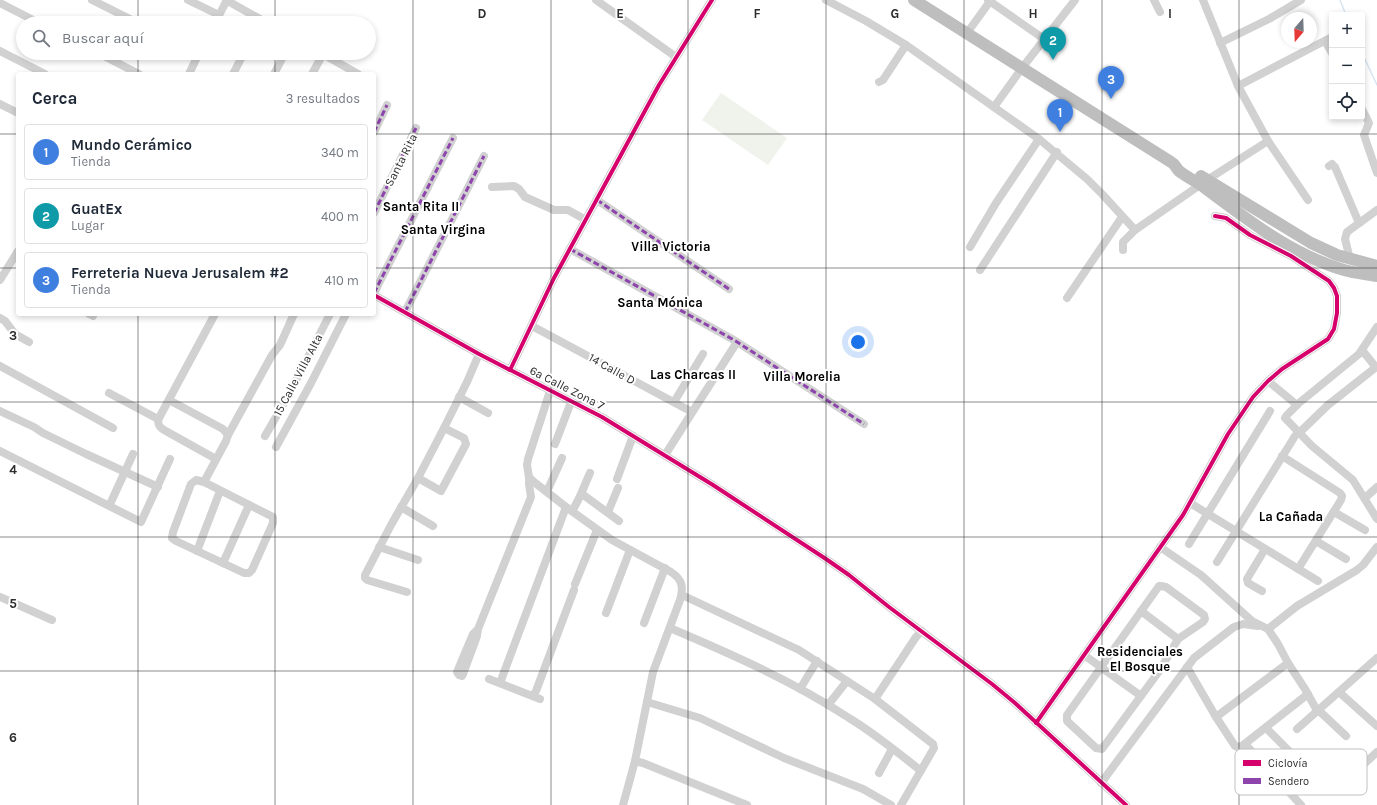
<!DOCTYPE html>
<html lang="es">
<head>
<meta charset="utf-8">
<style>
  :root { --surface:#fff; --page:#f2f2f3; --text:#1f2937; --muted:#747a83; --line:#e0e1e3; --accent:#db2777 }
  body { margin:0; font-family:Karla,sans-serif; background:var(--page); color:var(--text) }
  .controls { position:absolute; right:12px; top:12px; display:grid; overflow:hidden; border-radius:4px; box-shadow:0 2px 6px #0003 }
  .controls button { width:36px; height:36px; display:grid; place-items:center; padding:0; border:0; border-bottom:1px solid var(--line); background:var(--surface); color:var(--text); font:20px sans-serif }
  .compass { position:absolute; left:1281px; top:12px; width:36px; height:36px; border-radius:50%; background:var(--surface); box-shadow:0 2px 6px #0003; rotate:199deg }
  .you { position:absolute; left:858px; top:342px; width:14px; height:14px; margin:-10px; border:3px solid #fff; border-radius:50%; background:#1a73e8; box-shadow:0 0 0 6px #1a73e833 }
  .badge { display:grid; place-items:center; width:26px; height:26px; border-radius:50%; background:var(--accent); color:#fff; font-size:13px; font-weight:700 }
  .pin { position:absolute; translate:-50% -33px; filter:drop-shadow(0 1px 2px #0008) }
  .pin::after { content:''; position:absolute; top:21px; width:14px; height:12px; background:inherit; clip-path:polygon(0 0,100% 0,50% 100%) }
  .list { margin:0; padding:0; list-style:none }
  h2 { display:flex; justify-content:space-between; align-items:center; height:52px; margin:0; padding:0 16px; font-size:17px }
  h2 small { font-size:13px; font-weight:400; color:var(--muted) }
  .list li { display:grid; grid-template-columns:26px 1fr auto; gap:12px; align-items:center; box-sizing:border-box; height:56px; margin:0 8px 8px; padding:0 8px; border:1px solid var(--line); border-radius:4px }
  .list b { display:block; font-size:15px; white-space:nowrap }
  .list p { margin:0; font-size:13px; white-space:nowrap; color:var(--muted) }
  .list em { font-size:13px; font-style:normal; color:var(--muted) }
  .icon { flex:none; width:22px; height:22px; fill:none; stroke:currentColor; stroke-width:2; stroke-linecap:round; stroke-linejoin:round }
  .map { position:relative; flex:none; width:1377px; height:805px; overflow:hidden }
  .search { position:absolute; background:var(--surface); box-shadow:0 2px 6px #0003; left:16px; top:16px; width:360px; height:44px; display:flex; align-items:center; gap:10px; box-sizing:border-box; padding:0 14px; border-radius:22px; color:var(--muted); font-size:15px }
  .panel { position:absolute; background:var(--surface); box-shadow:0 2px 6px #0003; left:16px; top:72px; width:360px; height:244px; border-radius:4px }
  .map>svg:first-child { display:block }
  .green { fill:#eff3eb }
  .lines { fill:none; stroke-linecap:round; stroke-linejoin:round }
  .stream { stroke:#d8e5f0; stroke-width:1.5 }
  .minor { stroke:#d1d1d1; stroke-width:8 }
  .highway { stroke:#bebebe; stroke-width:12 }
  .quiet { stroke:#8e44ad; stroke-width:3; stroke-dasharray:6 3; stroke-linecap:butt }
  .cycleway-casing { stroke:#fff; stroke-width:6 }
  .cycleway { stroke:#d6006c; stroke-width:4 }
  .grid { fill:none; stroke:#2c2c2c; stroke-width:1; stroke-opacity:0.55 }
  .labels { text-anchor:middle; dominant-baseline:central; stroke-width:4; stroke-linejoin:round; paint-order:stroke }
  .street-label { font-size:12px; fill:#2c2c2c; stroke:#fff }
  .neighbourhood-label { font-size:13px; font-weight:bold; fill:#000; stroke:#fff }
  .key { fill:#fff; stroke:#c0c0c0; stroke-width:1 }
  .key-label { font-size:11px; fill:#2c2c2c }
  .grid-label { font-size:13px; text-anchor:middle; font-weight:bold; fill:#2c2c2c; stroke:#fff; stroke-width:4; stroke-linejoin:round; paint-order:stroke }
</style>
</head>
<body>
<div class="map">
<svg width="1377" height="805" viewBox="0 0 1377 805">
  <rect width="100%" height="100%" fill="#fff"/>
  <path class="green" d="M721 93 787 138 768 165 702 120Z"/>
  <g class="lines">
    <g class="stream">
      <path d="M1340 0 1346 15"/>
      <path d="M1362 53 1377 85"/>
    </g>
    <g class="minor">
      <path d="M92 0 138 23"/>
      <path d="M188 0 219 15"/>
      <path d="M226 0 267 23"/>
      <path d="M596 0 676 57"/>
      <path d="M826 0 866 21 906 45 1039 139 1087 179 1103 195 1135 230"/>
      <path d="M988 0 1044 39"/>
      <path d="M1154 0 1160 12"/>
      <path d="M1203 0 1238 86 1268 141 1308 200"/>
      <path d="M0 3 39 23"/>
      <path d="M215 23 227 0"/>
      <path d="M967 33 991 0"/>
      <path d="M1325 41 1332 53"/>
      <path d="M1220 43 1269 19 1301 0"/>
      <path d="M0 51 45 74"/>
      <path d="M98 53 139 74"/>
      <path d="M321 53 358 74"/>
      <path d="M189 74 199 53"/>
      <path d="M233 74 244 53"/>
      <path d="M274 74 285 53"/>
      <path d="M312 74 323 54"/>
      <path d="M879 82 883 80 906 45"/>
      <path d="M1238 86 1332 37"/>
      <path d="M0 104 18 113"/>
      <path d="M994 107 1022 68 1075 0"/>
      <path d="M1362 109 1369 123 1364 135 1377 173"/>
      <path d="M374 132 387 105"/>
      <path d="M1329 166 1332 164 1335 167 1359 223"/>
      <path d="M1207 180 1268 141"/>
      <path d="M492 187 514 186 519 189 525 197 554 210H568L586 220"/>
      <path d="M597 200 729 289"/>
      <path d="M374 213 416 128"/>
      <path d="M970 247 996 203 1039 139"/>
      <path d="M570 249 734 340 864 424"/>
      <path d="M1123 250V242L1135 230 1200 185"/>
      <path d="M1350 259 1345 239 1347 232 1377 210"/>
      <path d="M980 270 1057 152"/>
      <path d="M0 280 18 251"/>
      <path d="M374 293 453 138"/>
      <path d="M374 295 479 354 602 417 713 485 826 559 849 575 889 607 992 684 1015 703 1126 805"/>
      <path d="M1067 298 1122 217"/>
      <path d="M405 312 484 156"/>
      <path d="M89 314 93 316"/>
      <path d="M215 314 159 418C157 424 159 427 164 430L216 459"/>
      <path d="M0 318 5 321 15 334 29 342"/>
      <path d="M532 326 692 412"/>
      <path d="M1377 327 1359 354 1299 403 1287 415 1285 418 1312 446 1353 480 1377 519"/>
      <path d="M0 366 113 428"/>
      <path d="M510 370 554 278 659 85 712 0"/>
      <path d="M1268 381 1297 405"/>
      <path d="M109 393 158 419"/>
      <path d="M459 397 488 413"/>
      <path d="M169 400 223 429 228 435"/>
      <path d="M674 402 703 354"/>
      <path d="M0 411 34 427 43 433 86 454 158 487"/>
      <path d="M1299 433 1328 405 1375 368 1374 365 1362 350"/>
      <path d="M265 436 287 398 330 314"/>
      <path d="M555 444 571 402"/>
      <path d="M276 447 311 383 346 314"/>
      <path d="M0 451 141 522 170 459"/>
      <path d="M665 455 737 342"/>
      <path d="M1282 456 1340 493 1342 496 1341 500 1298 569"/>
      <path d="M529 477 534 482 566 507 612 540 671 572C682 579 684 587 680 600L653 672 635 761 623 805"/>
      <path d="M418 478 441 491 466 444 464 438 444 428"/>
      <path d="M617 479 633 436"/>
      <path d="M196 480 204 482 273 517V523L252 570 249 573H244L176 541 172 538 173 532 191 484Z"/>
      <path d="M204 482 226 441 228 435 272 355 280 345 294 314"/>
      <path d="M546 491 549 487 562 458"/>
      <path d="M582 494 619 521"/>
      <path d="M1365 498 1377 487"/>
      <path d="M111 502 133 454"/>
      <path d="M1190 503 1318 581"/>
      <path d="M401 507 433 526"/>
      <path d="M572 511C580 499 584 486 590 473"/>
      <path d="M608 512 618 488"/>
      <path d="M1334 512 1365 530"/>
      <path d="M1316 541 1346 559"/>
      <path d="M1189 544 1270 411"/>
      <path d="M379 547 418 560"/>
      <path d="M1160 547 1201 575 1252 621 1268 629 1278 644 1288 663 1305 689 1315 707 1346 736"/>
      <path d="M197 551 220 491"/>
      <path d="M1217 562 1295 436"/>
      <path d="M223 563 249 505"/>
      <path d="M575 584 597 530"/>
      <path d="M1159 586H1161L1166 587 1204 615 1205 619 1203 622 1178 639 1160 670 1102 749 1096 748 1067 721V715Z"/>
      <path d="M1262 591 1248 583 1247 579 1265 549"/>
      <path d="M407 592 367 580 365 578V575L391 525 418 478 444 428 467 382 479 354"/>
      <path d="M682 595 799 650 875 699 933 744 934 748 901 805"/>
      <path d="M0 597 52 620"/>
      <path d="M1141 611 1178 639"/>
      <path d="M606 613 630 550"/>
      <path d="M644 623 665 568"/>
      <path d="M670 628C731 654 793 681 849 718 874 733 897 752 920 770"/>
      <path d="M478 629 473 634 457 672 459 675 462 676 463 674 477 636 478 629 531 497 529 484V477L527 465 528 459 550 391"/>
      <path d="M1268 629 1297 606 1357 570 1363 565 1377 547"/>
      <path d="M1084 655 1141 696"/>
      <path d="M1187 667 1216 717 1235 746 1237 747 1242 746 1308 694"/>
      <path d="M489 679 540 699"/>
      <path d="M500 683 566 507"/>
      <path d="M800 689 817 661"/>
      <path d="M1339 692 1377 726"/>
      <path d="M533 696 536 691 574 590"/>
      <path d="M875 699 916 637 922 631"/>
      <path d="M647 702 700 718 784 758 863 789 891 805"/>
      <path d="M828 705 847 681"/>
      <path d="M1216 717 1288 663"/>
      <path d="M1036 723 1183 515 1228 434 1253 397 1268 381 1282 369 1328 339 1334 329 1337 313V296L1334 288 1329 281 1291 256 1250 235 1226 218 1215 216"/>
      <path d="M1266 728 1302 764"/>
      <path d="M1297 729 1377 658"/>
      <path d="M1245 744 1301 805"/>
      <path d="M635 761 643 763 747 805"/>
      <path d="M879 773 892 749"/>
      <path d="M1101 783 1194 658 1234 627 1243 624 1258 626"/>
      <path d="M1336 790 1377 752"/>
    </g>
    <g class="highway">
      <path d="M914 0 1171 162C1175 164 1176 168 1179 171 1187 177 1197 182 1205 188 1248 220 1292 255 1344 270 1355 273 1366 274 1377 276"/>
      <path d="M1201 176 1311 243 1337 255 1377 266"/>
    </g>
    <g class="quiet">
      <path d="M374 132 387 105"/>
      <path d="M597 200 729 289"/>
      <path d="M374 213 416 128"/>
      <path d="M570 249 734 340 864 424"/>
      <path d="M374 293 453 138"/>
      <path d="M405 312 484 156"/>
    </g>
    <defs>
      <g id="cycleway">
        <path d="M374 295 479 354 602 417 713 485 826 559 849 575 889 607 992 684 1015 703 1126 805"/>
        <path d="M510 370 554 278 659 85 712 0"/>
        <path d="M1036 723 1183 515 1228 434 1253 397 1268 381 1282 369 1328 339 1334 329 1337 313V296L1334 288 1329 281 1291 256 1250 235 1226 218 1215 216"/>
      </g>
    </defs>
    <use href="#cycleway" class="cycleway-casing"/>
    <use href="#cycleway" class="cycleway"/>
  </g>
  <path class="grid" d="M138 0V23M275 0V23M413 0V805M551 0V805M688 0V805M826 0V805M964 0V805M1102 0V805M1239 0V805M138 53V74M275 53V74M0 134H18M374 134H1377M0 268H18M374 268H1377M138 314V805M275 314V805M0 402H1377M0 537H1377M0 671H1377"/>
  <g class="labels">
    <g class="street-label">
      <text transform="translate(401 160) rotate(-63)">Santa Rita</text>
      <text transform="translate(612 369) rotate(29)">14 Calle D</text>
      <text transform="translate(298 375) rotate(-62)">15 Calle Villa Alta</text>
      <text transform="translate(567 388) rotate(27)">6a Calle Zona 7</text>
    </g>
    <g class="neighbourhood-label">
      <text x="421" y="206">Santa Rita II</text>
      <text x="443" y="229">Santa Virgina</text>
      <text x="671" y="246">Villa Victoria</text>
      <text x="660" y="302">Santa Mónica</text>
      <text x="693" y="374">Las Charcas II</text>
      <text x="802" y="376">Villa Morelia</text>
      <text x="1291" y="516">La Cañada</text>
      <text x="1140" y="651">Residenciales<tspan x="1140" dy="15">El Bosque</tspan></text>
    </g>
  </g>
  <rect x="1235" y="749" width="132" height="46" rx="6" class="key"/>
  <rect x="1243" y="760" width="18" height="6" fill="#d6006c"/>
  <rect x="1243" y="778" width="18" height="6" fill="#8e44ad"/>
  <g class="key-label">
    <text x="1268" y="767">Ciclovía</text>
    <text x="1268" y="785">Sendero</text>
  </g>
  <g class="grid-label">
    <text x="482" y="18">D</text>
    <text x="620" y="18">E</text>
    <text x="757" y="18">F</text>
    <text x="895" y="18">G</text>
    <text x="1033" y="18">H</text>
    <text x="1170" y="18">I</text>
    <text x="13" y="340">3</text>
    <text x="13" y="474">4</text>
    <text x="13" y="608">5</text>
    <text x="13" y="742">6</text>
  </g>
</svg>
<div class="controls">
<button>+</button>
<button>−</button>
<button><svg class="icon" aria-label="locate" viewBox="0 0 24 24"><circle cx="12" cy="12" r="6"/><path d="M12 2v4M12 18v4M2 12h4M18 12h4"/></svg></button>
</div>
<svg class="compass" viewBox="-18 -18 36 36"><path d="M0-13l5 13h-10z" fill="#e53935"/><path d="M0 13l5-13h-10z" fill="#747a83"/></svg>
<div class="you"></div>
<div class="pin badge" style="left:1060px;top:132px;background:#3f7fe0">1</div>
<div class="pin badge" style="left:1053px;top:60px;background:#0f9aa8">2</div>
<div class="pin badge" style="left:1111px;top:99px;background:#3f7fe0">3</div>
<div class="search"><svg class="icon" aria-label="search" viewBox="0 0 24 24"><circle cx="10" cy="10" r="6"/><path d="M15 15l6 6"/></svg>Buscar aquí</div>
<section class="panel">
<h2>Cerca<small>3 resultados</small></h2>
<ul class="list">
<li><span class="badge" style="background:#3f7fe0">1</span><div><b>Mundo Cerámico</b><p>Tienda</p></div><em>340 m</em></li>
<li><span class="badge" style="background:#0f9aa8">2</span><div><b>GuatEx</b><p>Lugar</p></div><em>400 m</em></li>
<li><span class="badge" style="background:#3f7fe0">3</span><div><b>Ferreteria Nueva Jerusalem #2</b><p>Tienda</p></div><em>410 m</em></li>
</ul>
</section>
</div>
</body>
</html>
